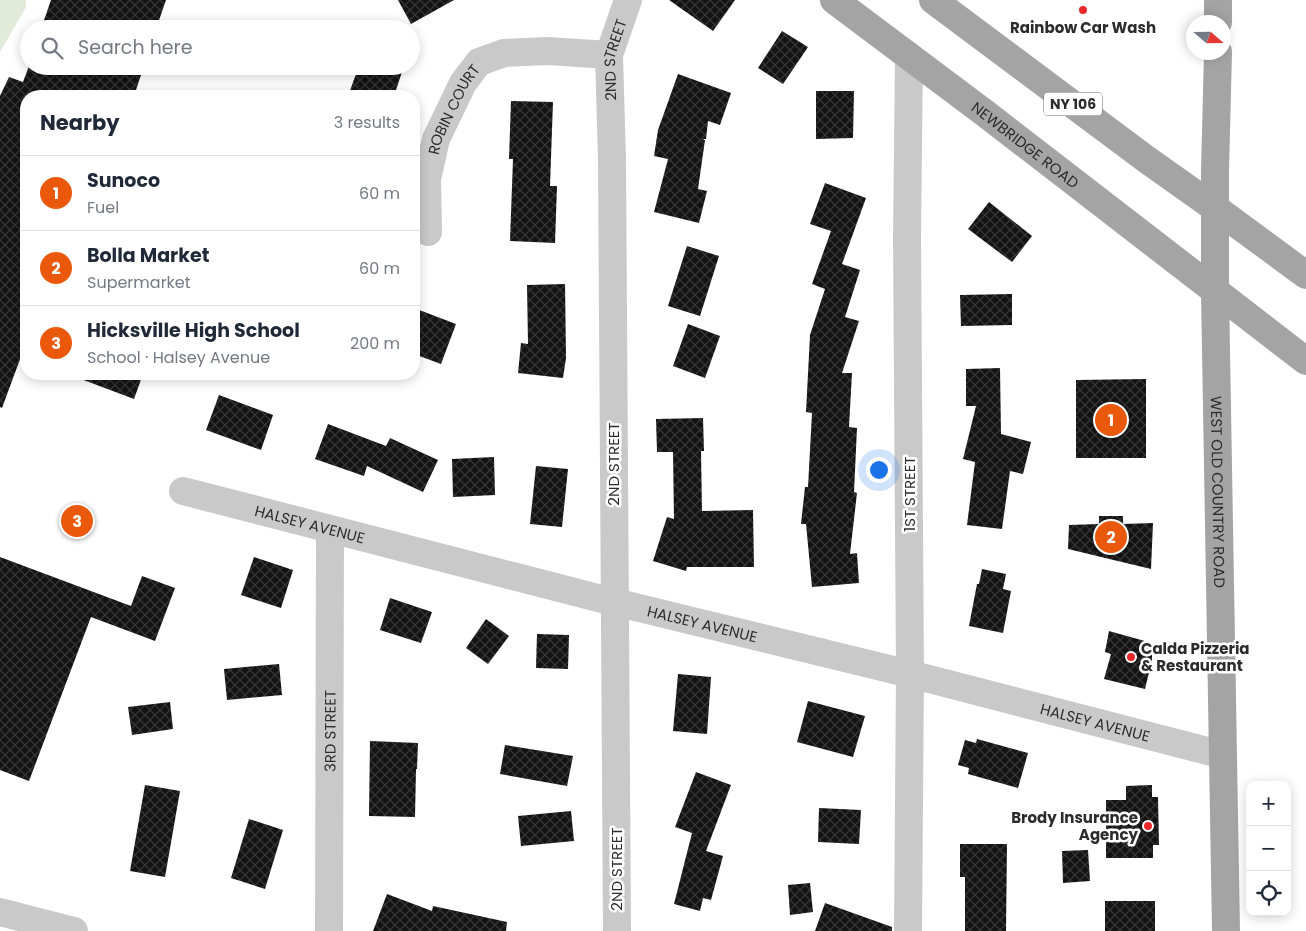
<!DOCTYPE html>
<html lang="en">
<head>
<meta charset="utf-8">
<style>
  :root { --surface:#fff; --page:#f6f6f7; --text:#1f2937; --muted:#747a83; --line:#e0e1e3; --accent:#ea580c }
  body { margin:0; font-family:Poppins,sans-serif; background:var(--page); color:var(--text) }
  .controls { position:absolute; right:15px; bottom:15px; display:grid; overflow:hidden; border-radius:10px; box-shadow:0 2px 12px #0003 }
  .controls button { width:45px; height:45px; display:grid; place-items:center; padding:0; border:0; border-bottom:1px solid var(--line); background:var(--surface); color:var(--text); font:25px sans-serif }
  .compass { position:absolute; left:1186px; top:15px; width:45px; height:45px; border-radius:50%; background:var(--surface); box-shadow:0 2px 12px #0003; rotate:110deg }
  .you { position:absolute; left:878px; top:469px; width:18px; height:18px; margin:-12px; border:4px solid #fff; border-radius:50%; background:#1a73e8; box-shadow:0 0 0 8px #1a73e833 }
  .badge { display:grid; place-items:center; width:32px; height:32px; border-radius:50%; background:var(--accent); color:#fff; font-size:16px; font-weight:700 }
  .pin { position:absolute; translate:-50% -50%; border:2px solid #fff; box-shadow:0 1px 5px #0006 }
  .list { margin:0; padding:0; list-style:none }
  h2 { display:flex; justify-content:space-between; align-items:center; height:65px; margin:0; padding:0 20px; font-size:21px }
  h2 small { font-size:16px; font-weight:400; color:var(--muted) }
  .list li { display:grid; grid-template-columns:32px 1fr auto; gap:15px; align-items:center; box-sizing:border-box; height:75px; padding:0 20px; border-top:1px solid var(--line) }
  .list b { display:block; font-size:19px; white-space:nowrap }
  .list p { margin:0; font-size:16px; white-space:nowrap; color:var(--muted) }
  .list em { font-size:16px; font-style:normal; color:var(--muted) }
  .icon { flex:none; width:28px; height:28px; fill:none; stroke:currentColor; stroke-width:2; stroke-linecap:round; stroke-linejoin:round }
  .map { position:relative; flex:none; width:1306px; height:931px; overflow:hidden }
  .search { position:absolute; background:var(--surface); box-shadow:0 2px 12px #0003; left:20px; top:20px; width:400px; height:55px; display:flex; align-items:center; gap:12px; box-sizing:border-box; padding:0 18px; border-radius:28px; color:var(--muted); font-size:19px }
  .panel { position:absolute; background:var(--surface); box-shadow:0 2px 12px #0003; left:20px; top:90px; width:400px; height:290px; border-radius:20px }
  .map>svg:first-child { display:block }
  .park { fill:#e2ebd9 }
  .building { fill:url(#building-cross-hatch) }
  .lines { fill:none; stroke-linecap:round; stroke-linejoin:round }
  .minor { stroke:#c9c9c9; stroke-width:28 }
  .primary { stroke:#a4a4a4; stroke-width:28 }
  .poi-dot { fill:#eb272b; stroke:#fff; stroke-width:2 }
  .labels { text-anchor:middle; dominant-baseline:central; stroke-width:5; stroke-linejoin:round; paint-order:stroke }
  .shield { fill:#fff; stroke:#6b6b6b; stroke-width:1 }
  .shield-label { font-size:14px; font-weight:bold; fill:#2c2c2c }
  .poi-label { font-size:15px; font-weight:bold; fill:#2c2c2c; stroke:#fff }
  .street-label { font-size:15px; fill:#2c2c2c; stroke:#fff }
</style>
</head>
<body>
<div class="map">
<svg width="1306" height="931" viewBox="0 0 1306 931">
  <defs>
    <pattern id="building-cross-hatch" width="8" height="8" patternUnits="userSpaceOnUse" patternTransform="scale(1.25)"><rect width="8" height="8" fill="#131313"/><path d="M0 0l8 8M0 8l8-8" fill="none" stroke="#363636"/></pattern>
  </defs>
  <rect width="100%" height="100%" fill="#fff"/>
  <path class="park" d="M0 0H26V7L0 52Z"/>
  <g class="building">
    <path d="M51 0H166L156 29H41Z"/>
    <path d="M398 0H454L411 24Z"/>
    <path d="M669 0H735L713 31Z"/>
    <path d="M782 31 808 47 783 84 758 68Z"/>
    <path d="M29 66H144L134 96H26V343L2 408 0 407V96L9 77 23 82Z"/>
    <path d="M359 66H404L394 96H348Z"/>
    <path d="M678 74 731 93 720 125 708 121 706 139H702L705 140 698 189 707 191 699 223 654 212 668 159 654 156 658 130Z"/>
    <path d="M816 91H854L853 138 816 139Z"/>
    <path d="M511 101 553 102 550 186H557L555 243 510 241 513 159H509Z"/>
    <path d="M825 183 866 198 842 264 860 270 845 317 859 321 842 373H852L849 427 857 428 854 492 857 493 850 554 857 553 859 583 812 587 806 524H801L805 487H808L812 413 806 412 810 335 825 289 812 284 831 231 810 224Z"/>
    <path d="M989 202 1032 236 1012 262 968 229Z"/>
    <path d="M687 246 719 256 700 316 668 306Z"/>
    <path d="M565 284 566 358 563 378 518 373 521 343 528 344 527 285Z"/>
    <path d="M1012 294V325L961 326 960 295Z"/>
    <path d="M414 308 456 324 441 364 414 354Z"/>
    <path d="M688 324 720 336 705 378 673 366Z"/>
    <path d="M1000 368 1001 434 1031 442 1023 474 1010 471 1002 529 967 525 975 462 963 459 976 406H966V369Z"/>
    <path d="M73 374H143L134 399 73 376Z"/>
    <path d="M1146 379V458H1076V380Z"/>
    <path d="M219 395 273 415 261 450 206 430Z"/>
    <path d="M703 418 704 451H701L702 511 753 510 754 567H687L686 571 653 561 667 517 674 519 673 452H657L656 419Z"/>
    <path d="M328 424 386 446 390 438 438 460 423 492 367 466 364 476 315 459Z"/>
    <path d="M494 457 495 495 453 497 452 459Z"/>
    <path d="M536 466 568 469 562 527 530 524Z"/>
    <path d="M1099 516H1123V524L1153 523 1151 569 1068 549 1069 525 1099 524Z"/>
    <path d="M0 557 131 606 142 576 175 588 155 641 91 617 29 781 0 770Z"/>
    <path d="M254 557 293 570 281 608 241 595Z"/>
    <path d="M982 569 1006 574 1003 589 1011 591 1003 633 969 626 977 584H979Z"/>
    <path d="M390 598 432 612 421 643 380 630Z"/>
    <path d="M486 619 509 636 488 664 466 648Z"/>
    <path d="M1109 631 1152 643V660L1145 689 1104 679 1111 654 1105 652Z"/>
    <path d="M537 634 569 635 568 669 536 668Z"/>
    <path d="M279 664 282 695 227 700 224 669Z"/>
    <path d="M678 674 711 677 707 734 673 731Z"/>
    <path d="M808 701 865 716 853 757 797 742Z"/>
    <path d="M170 702 173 729 132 735 128 707Z"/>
    <path d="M977 739 1028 753 1018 788 968 774 969 768 958 765 965 740 976 743Z"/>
    <path d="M370 741 418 743 417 769H416L415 817 369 816Z"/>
    <path d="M505 745 573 756 567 786 500 774Z"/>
    <path d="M696 772 731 785 706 851 723 856 711 900 703 898 700 911 674 904 692 833 675 827Z"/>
    <path d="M145 785 180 791 165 877 130 871Z"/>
    <path d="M1152 785V797H1158L1159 845H1153V858H1106V800H1126V786Z"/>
    <path d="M819 808 861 810 859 844 818 842Z"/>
    <path d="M571 811 574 841 521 846 518 816Z"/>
    <path d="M249 819 283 830 265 889 231 878Z"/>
    <path d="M960 844H1007L1006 931H965V877H960Z"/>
    <path d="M1088 850 1090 881 1063 883 1062 851Z"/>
    <path d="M810 883 813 912 790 915 788 885Z"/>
    <path d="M387 894 432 911 433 906 507 922 506 931H373Z"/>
    <rect x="1105" y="901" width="50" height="30"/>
    <path d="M825 903 892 927V931H815Z"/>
  </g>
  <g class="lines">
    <g class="minor">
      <path id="s1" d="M428 232 427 179 436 139 463 83 479 62 504 53 548 51 609 55"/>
      <path id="s2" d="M183 491 594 597 910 674 1223 755"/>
      <path d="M0 912 74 931"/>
      <path id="s3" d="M329 931 330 530"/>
      <path id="s4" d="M617 931 612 160 609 55 628 0"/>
      <path d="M908 931 910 674 907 237 909 56"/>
    </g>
    <g class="primary">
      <path id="s5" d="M834 0 986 114 1306 361"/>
      <path d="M933 0 1146 159 1215 208 1306 275"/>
      <path d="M1218 0V22"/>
      <path id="s6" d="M1218 52 1215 171V292L1226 931"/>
    </g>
  </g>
  <g class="poi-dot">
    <circle cx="1083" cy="10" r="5"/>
    <circle cx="1131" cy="657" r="5"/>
    <circle cx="1148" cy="826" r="5"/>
  </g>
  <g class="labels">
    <rect class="shield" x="1044" y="92.5" width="58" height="23" rx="4"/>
    <g class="shield-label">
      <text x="1073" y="104">NY 106</text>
    </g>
    <g class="poi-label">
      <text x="1083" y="27">Rainbow Car Wash</text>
      <text x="1141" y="648" text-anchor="start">Calda Pizzeria<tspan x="1141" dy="17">&amp; Restaurant</tspan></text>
      <text x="1138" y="817" text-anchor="end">Brody Insurance<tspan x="1138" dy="17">Agency</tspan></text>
    </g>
    <g class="street-label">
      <text stroke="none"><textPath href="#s4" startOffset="872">2ND STREET</textPath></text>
      <text stroke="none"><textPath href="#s1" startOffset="128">ROBIN COURT</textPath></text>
      <text stroke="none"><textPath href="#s5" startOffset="240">NEWBRIDGE ROAD</textPath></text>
      <text transform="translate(613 464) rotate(-90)">2ND STREET</text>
      <text stroke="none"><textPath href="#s6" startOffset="440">WEST OLD COUNTRY ROAD</textPath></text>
      <text transform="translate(909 494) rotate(-90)">1ST STREET</text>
      <text stroke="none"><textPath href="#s2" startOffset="131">HALSEY AVENUE</textPath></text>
      <text stroke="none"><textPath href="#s2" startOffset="536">HALSEY AVENUE</textPath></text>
      <text stroke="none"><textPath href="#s2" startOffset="941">HALSEY AVENUE</textPath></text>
      <text stroke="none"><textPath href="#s3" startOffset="200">3RD STREET</textPath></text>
      <text transform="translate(616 869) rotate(-90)">2ND STREET</text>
    </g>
  </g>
</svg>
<div class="controls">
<button>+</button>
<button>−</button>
<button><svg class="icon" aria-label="locate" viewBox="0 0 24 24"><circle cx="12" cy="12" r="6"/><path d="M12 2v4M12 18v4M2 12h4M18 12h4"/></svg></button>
</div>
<svg class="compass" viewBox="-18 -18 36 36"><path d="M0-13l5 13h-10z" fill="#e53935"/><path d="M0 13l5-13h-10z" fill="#747a83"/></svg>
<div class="you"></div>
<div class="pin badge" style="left:1111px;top:420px">1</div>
<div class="pin badge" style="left:1111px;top:537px">2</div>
<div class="pin badge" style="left:77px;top:521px">3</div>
<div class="search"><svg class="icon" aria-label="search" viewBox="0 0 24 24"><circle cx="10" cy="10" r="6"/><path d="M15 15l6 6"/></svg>Search here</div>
<section class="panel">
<h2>Nearby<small>3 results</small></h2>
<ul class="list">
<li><span class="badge">1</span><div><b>Sunoco</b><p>Fuel</p></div><em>60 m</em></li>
<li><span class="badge">2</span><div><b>Bolla Market</b><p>Supermarket</p></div><em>60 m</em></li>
<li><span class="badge">3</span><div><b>Hicksville High School</b><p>School · Halsey Avenue</p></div><em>200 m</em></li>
</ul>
</section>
</div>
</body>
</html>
